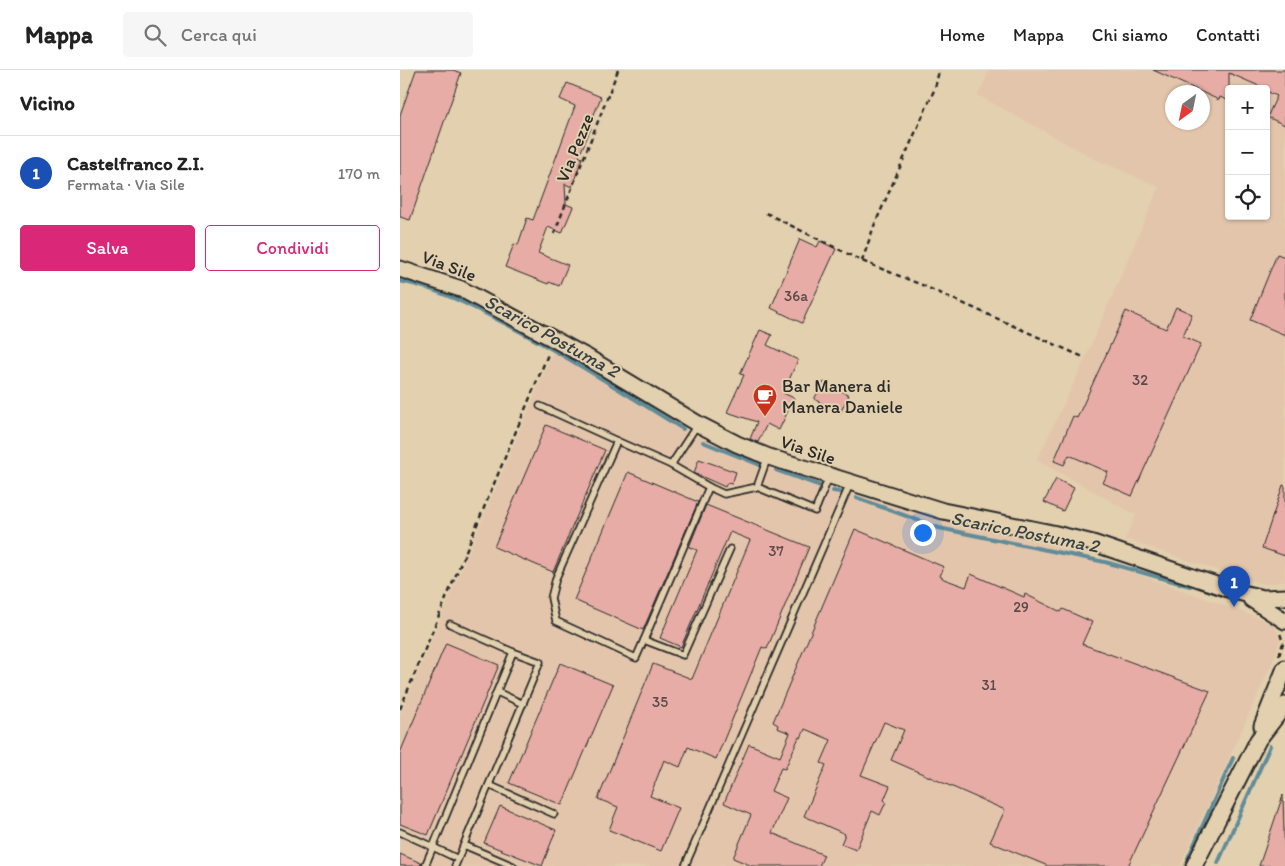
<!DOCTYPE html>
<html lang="it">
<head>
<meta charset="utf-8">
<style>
  :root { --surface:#fff; --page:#f6f6f6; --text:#222; --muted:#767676; --line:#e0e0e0; --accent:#db2777 }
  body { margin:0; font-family:Itim,sans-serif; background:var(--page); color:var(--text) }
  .controls { position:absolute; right:15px; top:15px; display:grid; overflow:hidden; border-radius:5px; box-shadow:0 1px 4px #0004 }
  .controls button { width:45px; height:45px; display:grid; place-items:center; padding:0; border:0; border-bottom:1px solid var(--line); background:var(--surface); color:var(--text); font:25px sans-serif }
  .compass { position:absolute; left:765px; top:15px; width:45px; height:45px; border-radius:50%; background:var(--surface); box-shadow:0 1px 4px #0004; rotate:213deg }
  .you { position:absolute; left:522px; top:462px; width:18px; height:18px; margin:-12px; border:4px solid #fff; border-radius:50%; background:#1a73e8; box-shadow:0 0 0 8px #1a73e833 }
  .badge { display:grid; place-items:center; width:32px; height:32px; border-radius:50%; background:var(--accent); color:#fff; font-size:16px; font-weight:700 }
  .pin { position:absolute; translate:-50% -41px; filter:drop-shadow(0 1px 2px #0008) }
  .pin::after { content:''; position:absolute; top:26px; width:18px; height:15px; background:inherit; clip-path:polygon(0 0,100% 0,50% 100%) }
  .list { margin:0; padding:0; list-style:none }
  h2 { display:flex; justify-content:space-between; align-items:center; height:65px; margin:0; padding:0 20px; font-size:21px }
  h2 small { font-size:16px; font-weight:400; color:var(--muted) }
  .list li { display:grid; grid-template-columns:32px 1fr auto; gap:15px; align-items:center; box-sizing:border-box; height:75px; padding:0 20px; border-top:1px solid var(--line) }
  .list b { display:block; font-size:19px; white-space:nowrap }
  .list p { margin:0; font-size:16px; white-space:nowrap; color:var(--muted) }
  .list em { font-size:16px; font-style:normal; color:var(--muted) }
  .actions { display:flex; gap:10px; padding:15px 20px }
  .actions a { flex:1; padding:11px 0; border:1px solid var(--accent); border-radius:5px; text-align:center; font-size:18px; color:var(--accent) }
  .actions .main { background:var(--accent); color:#fff }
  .icon { flex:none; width:28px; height:28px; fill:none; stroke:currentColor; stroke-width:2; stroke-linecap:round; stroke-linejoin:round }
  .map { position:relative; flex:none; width:885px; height:796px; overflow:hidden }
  header { display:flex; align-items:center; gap:30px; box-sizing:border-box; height:70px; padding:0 25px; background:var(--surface); border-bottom:1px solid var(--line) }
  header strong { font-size:24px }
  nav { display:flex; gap:28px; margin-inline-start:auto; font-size:18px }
  .search { width:350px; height:45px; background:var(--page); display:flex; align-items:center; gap:12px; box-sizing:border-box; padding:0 18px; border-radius:5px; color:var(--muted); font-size:19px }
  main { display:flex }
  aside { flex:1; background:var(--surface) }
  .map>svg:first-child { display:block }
  .built { fill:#e3c5ab; fill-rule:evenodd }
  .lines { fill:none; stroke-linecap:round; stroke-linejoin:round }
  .stream { stroke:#608c99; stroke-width:4 }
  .building { fill:#e6aca5; stroke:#2b2b2b }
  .service-casing { stroke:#2b2b2b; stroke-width:9 }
  .tertiary-casing { stroke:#2b2b2b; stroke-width:19 }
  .path { stroke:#2b2b2b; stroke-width:2.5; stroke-dasharray:5 4; stroke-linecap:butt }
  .service { stroke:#e2d0ae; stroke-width:5.5 }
  .tertiary { stroke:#e2d0ae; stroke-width:15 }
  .labels { text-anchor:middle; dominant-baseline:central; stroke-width:4; stroke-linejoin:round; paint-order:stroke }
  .number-label { font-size:15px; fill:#5a4b4a }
  .street-label { font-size:18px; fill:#2b2b2b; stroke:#e2d0ae }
  .poi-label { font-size:18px; fill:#2b2b2b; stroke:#e2d0ae; text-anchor:start }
  .water-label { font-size:19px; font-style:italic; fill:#384347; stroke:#e2d0ae }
</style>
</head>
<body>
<header>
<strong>Mappa</strong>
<div class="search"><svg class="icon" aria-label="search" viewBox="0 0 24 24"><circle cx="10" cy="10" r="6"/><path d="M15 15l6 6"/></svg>Cerca qui</div>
<nav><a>Home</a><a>Mappa</a><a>Chi siamo</a><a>Contatti</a></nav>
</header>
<main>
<aside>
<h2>Vicino<small></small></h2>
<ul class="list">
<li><span class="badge" style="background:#1a4fb4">1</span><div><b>Castelfranco Z.I.</b><p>Fermata · Via Sile</p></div><em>170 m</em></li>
</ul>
<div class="actions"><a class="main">Salva</a><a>Condividi</a></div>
</aside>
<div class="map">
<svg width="885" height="796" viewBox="0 0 885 796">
  <rect width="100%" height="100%" fill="#e2d0ae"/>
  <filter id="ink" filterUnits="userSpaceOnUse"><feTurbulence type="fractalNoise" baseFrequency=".02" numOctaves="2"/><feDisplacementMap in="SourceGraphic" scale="10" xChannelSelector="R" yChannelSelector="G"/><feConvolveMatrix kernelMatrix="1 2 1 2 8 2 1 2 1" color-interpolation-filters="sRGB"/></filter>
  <g filter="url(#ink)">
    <g class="built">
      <path d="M590 0H885V511L866 514 847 510 725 469 736 445 637 390 684 292 759 117 695 89 578 25ZM829 19H866V146H829ZM772 22H802V52H772Z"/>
      <path d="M153 282 291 362 351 391 523 445 664 478 873 553 880 568 876 584 780 796H0V645Z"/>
    </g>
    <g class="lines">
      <g class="stream">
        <path d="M0 211C37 218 72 236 106 254 167 286 225 323 283 359"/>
        <path d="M303 372 360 395"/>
        <path d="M376 400 421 416"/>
        <path d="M433 421 440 422"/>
        <path d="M457 428 539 458 705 492 790 516"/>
        <path d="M788 788 833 688"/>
        <path d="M818 793 870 676"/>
      </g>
    </g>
    <g class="building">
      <path d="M16 0H53L61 3 10 150 0 147V45Z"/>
      <path d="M753 0H885V55L867 47 877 26 866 21V19L829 3V31L820 27 819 30Z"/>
      <path d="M167 13 201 27 189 57 191 58 179 86 182 88 172 117 165 114 166 134 173 137 162 163 148 157 138 183 168 195 159 216 149 212 148 214 105 197 114 174 118 175 127 148 133 150 175 36 160 29Z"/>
      <path d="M400 169 417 177 420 171 436 179 402 253 371 238Z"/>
      <path d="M877 184 885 187V265L850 250Z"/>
      <path d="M776 237 792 244 783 266 801 274 732 426 703 413 708 402 669 385 664 395 654 391 673 346 677 348 726 241 766 259Z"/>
      <path d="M360 260 372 265 367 275 398 290 383 323 394 328 379 360 367 354 358 372 350 369 357 352 327 342 344 305 340 304Z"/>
      <path d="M424 312 449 325 440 343 414 329Z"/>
      <path d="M146 355 205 380 153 502 94 477Z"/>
      <path d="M299 389 336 402 332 414 327 413 325 417 294 403Z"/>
      <path d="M228 402 298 432 243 560 174 530Z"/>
      <path d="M656 409 674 418 663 441 644 432Z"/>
      <path d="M883 415 885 416V486L862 478Z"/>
      <path d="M306 435 409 477 367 579 362 577 316 689 288 677 280 697 264 690 250 726 279 738 261 781 209 760 218 737 198 729 253 594 292 609 350 470 330 462 281 577 260 568 297 480 289 477Z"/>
      <path d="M455 459 544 497 540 506 544 509 566 517 571 504 624 527 625 524 661 542 663 539 692 552 682 574 810 621 728 796H648L590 772 605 740 491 690 504 660 484 652 461 705 490 716 484 730 486 732 480 745 472 741 456 780 441 774 445 764 404 746 426 695 421 693 431 670 405 659 401 668 399 667 385 699 381 698 371 721 387 728 372 763 424 785 419 796H352L333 788 351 745 324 733 349 674 380 687 390 663 377 658 378 655 373 652Z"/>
      <path d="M46 573 99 595 28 765 0 754V683Z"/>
      <path d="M160 593 213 615 162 735 109 713Z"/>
      <path d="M883 725 885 796H859Z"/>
      <path d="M100 736 156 760 142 796 84 773Z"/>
      <path d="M0 784 21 793 20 796H0Z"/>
    </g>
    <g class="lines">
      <defs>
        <g id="service">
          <path d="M140 336 217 371"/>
          <path d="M297 355 271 395 309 417 244 570 283 585 330 479"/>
          <path d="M309 417 324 424 357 417 415 441 429 407"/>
          <path d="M357 417 368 386"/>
          <path d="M50 554 113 582"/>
          <path d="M244 570 236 588 156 551 151 528 156 508 217 371 271 395"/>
          <path d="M97 622 123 634"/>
          <path d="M89 715 154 744"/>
          <path d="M0 762 33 777 25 796"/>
          <path d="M64 775 113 796"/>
          <path d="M55 796 140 592 113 582 33 777 58 789"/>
          <path d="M285 796 450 414"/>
        </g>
        <g id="tertiary">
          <path d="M0 199 61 219 185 286 298 354 337 374 369 387 543 441 652 463 693 473 834 521 863 528 885 527"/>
          <path d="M851 529 885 551"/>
          <path d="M862 656 885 598"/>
          <path d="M794 796 858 670 885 635"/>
        </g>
      </defs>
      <use href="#service" class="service-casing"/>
      <use href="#tertiary" class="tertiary-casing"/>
      <g class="path">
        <path d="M366 143 462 191 522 215 683 287"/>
        <path d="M154 164 218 0"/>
        <path d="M462 191 474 156 535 18 539 1"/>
        <path d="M879 586 883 573 880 563"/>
        <path d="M0 639 149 282"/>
      </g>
      <use href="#service" class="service"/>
      <use href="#tertiary" class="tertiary"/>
    </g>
  </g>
  <defs>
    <symbol id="cafe-pin" viewBox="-11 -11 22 30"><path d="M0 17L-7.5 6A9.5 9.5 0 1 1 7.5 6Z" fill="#c8321e" stroke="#e2d0ae"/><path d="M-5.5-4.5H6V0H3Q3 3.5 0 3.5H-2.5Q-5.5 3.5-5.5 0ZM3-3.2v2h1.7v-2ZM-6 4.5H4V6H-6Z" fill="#fff"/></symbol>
  </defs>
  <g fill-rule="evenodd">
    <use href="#cafe-pin" x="351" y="312" width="28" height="38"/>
  </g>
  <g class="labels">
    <g class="number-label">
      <text x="396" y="226">36a</text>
      <text x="740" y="310">32</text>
      <text x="376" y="481">37</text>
      <text x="621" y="537">29</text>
      <text x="589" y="615">31</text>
      <text x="260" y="632">35</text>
    </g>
    <g class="street-label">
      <text transform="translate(175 78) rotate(-68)">Via Pezze</text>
      <text transform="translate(49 196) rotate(21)">Via Sile</text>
      <text transform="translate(408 380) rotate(19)">Via Sile</text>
    </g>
    <g class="poi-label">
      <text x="382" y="316">Bar Manera di<tspan x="382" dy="21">Manera Daniele</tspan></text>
    </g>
    <g class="water-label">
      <text transform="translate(152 266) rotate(29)">Scarico Postuma 2</text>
      <text transform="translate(625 462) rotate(11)">Scarico Postuma 2</text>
    </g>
  </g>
</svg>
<div class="controls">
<button>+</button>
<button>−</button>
<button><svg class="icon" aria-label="locate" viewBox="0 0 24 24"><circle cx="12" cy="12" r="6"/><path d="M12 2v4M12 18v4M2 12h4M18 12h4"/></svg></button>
</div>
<svg class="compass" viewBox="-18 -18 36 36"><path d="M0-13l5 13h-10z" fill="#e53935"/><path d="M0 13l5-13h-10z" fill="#767676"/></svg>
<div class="you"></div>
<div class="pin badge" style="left:834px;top:537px;background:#1a4fb4">1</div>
</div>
</main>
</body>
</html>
